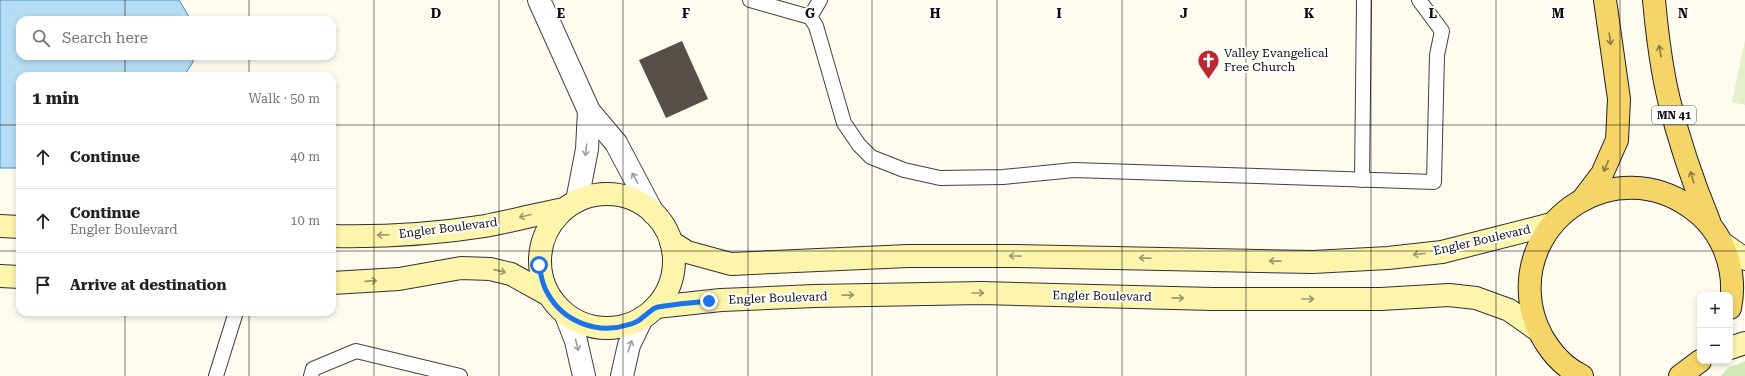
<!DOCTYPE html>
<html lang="en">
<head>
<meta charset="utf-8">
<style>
  :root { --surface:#fff; --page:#f6f6f6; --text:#222; --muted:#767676; --line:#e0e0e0 }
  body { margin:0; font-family:"Roboto Serif",serif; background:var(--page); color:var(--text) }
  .controls { position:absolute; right:12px; bottom:12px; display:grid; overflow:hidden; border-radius:8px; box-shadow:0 2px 6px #0003 }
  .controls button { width:36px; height:36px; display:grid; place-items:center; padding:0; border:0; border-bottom:1px solid var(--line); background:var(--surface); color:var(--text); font:20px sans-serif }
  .stop { position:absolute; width:12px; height:12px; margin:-9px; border:3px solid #1a73e8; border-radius:50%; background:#fff }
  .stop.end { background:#1a73e8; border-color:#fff; box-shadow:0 1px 4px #0008 }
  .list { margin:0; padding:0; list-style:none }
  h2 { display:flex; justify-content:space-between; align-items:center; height:52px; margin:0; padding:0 16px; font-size:17px }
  h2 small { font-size:13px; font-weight:400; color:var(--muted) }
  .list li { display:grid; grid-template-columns:26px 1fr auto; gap:12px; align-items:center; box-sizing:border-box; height:64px; padding:0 16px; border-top:1px solid var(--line) }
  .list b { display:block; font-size:15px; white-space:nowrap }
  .list p { margin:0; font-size:13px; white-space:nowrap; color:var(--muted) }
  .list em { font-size:13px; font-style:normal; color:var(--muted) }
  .icon { flex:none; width:22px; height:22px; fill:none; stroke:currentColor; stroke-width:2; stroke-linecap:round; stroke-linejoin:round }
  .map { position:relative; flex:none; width:1745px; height:376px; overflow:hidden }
  .search { position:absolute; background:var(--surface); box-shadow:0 2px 6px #0003; left:16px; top:16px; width:320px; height:44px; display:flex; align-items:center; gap:10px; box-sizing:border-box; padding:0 14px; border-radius:12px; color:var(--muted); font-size:15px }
  .panel { position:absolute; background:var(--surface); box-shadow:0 2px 6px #0003; left:16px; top:72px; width:320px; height:244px; border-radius:12px }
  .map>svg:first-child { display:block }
  .green { fill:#d1e8b9 }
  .pitch { fill:#e3f0cb }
  .water { fill:#b5dcf5; stroke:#3d90cb }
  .building { fill:#564f4a }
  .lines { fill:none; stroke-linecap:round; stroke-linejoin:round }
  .lane-casing { stroke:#414141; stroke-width:16 }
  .street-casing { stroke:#414141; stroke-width:24 }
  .secondary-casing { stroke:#303030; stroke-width:24 }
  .primary-casing { stroke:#1f1f1f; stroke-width:24 }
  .lane { stroke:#fff; stroke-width:14 }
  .street { stroke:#fff; stroke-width:22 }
  .secondary { stroke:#fdf5ac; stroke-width:22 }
  .primary { stroke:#f6d568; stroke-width:22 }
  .oneway { stroke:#8e7b40 }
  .oneway2 { stroke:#9f9f9f }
  .oneway3 { stroke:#9d996d }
  .route { stroke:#1a73e8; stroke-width:5 }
  .grid { fill:none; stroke:#0e0e0e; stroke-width:1; stroke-opacity:0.55 }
  .labels { text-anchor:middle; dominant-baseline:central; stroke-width:4; stroke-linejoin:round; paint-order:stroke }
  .shield { fill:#fff; stroke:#565656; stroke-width:1 }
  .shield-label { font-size:11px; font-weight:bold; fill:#0e0e0e }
  .poi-label { font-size:12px; fill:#0e0e0e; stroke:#fff; text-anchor:start }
  .street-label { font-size:12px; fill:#0e0e0e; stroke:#fff }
  .grid-label { font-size:13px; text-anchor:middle; font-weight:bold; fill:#0e0e0e; stroke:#fff; stroke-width:4; stroke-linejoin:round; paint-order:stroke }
</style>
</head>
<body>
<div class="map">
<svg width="1745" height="376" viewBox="0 0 1745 376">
  <rect width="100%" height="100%" fill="#fffcef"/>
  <path class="green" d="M1745 361V376H1721L1728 368Z"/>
  <path class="pitch" d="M1745 40V105L1732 102Z"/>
  <path class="water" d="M0 0H179L191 20H20V56H193V62L184 76H20V168H0Z"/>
  <path class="building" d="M682 41 708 99 666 118 639 60Z"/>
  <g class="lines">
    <defs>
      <g id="lane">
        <path d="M750 0 810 17 816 26 844 123 859 145 871 157 904 170 940 178 1003 177 1074 170 1434 182 1437 55 1442 31 1419 0"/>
        <path d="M810 17 820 0"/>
        <path d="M1362 180 1364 0"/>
        <path d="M216 376 236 312"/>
        <path d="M311 376 313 369 356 351 460 376"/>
      </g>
      <g id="street">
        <path d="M539 0 589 111 616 143 653 213"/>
        <path d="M577 201 587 149 589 111"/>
        <path d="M566 315 576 341 584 376"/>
        <path d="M622 376 629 345 642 318"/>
      </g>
      <g id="secondary">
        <circle cx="607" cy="261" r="67"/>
        <path d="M0 226 20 227"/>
        <path d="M332 236C383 237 435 234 485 226 512 221 537 214 564 209"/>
        <path d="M671 242 687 252 731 264 908 256H1012L1313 262 1388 258 1442 252 1552 224"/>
        <path d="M1722 243 1745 259"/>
        <path d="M0 276 20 277"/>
        <path d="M332 283 399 279 461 268 490 269 511 274 547 294"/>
        <path d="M656 307 721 300 814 296 982 293 1213 299H1381L1449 295 1476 298 1509 310 1539 331"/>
        <path d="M1730 348 1745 343"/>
      </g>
      <g id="primary">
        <path d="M1654 0C1657 33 1661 67 1669 100 1679 141 1693 182 1709 221"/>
        <path d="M1583 199 1602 174 1617 140 1619 99 1605 0"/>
        <path d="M1582 376C1555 363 1536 334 1531 305 1517 215 1617 155 1690 207 1706 218 1718 233 1725 251 1732 269 1734 289 1730 308"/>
        <path d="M1680 376 1700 361"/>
      </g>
    </defs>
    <use href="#lane" class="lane-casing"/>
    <use href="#street" class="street-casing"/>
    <use href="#secondary" class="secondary-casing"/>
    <use href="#primary" class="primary-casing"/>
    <use href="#lane" class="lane"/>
    <use href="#street" class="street"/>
    <use href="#secondary" class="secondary"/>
    <use href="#primary" class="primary"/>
  </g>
  <defs><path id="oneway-shaft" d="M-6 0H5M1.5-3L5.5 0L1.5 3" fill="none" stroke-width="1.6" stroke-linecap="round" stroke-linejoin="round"/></defs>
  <g class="oneway">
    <use href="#oneway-shaft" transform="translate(1610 39) rotate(82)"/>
    <use href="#oneway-shaft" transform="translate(1660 51) rotate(-100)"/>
    <use href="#oneway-shaft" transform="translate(1606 166) rotate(113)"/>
    <use href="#oneway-shaft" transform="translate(1692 177) rotate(-107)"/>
  </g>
  <g class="oneway2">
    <use href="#oneway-shaft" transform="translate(586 150) rotate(97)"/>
    <use href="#oneway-shaft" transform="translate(635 178) rotate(-119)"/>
    <use href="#oneway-shaft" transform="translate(577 345) rotate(75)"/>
    <use href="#oneway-shaft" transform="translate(630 346) rotate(-71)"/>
  </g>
  <g class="oneway3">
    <use href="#oneway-shaft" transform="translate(525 216) rotate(166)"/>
    <use href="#oneway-shaft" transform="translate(383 235) rotate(178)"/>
    <use href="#oneway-shaft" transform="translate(1419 254) rotate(174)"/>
    <use href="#oneway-shaft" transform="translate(1015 256) rotate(-179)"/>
    <use href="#oneway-shaft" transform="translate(1145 258) rotate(-179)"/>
    <use href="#oneway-shaft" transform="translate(1275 261) rotate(-179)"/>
    <use href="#oneway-shaft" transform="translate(500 271) rotate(13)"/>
    <use href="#oneway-shaft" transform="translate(371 281) rotate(-4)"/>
    <use href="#oneway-shaft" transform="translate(978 293)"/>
    <use href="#oneway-shaft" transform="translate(848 295) rotate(-1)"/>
    <use href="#oneway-shaft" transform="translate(1178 298) rotate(1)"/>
    <use href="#oneway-shaft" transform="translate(1308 299)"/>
  </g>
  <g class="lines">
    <path class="route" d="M539 265C541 275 542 285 548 294 563 321 597 335 627 325 632 324 639 321 643 317 648 314 652 308 658 307 675 304 692 303 709 301"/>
  </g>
  <path class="grid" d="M125 0V20M249 0V20M374 0V376M499 0V376M623 0V376M748 0V376M872 0V376M997 0V376M1122 0V376M1246 0V376M1371 0V376M1496 0V376M1620 0V376M125 56V76M249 56V76M0 125H20M332 125H1745M0 251H20M332 251H1745M125 312V376M249 312V376"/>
  <defs>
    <symbol id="church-pin" viewBox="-11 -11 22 30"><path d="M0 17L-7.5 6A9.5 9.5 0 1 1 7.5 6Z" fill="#bb282d" stroke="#fff"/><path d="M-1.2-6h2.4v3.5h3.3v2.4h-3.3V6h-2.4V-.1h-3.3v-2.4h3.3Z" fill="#fff"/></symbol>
  </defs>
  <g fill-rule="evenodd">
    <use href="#church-pin" x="1196" y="48" width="25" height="34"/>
  </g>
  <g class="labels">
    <rect class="shield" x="1652" y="106" width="44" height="18" rx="3"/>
    <g class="shield-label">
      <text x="1674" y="115">MN 41</text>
    </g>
    <g class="poi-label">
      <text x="1224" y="53">Valley Evangelical<tspan x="1224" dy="14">Free Church</tspan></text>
    </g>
    <g class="street-label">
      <text transform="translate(448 228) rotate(-7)">Engler Boulevard</text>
      <text transform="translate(1482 240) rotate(-13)">Engler Boulevard</text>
      <text transform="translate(1102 296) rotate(1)">Engler Boulevard</text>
      <text transform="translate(778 298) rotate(-2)">Engler Boulevard</text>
    </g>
  </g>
  <g class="grid-label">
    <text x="436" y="18">D</text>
    <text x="561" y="18">E</text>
    <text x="686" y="18">F</text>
    <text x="810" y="18">G</text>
    <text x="935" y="18">H</text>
    <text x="1059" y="18">I</text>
    <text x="1184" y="18">J</text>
    <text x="1309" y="18">K</text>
    <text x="1433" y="18">L</text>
    <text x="1558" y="18">M</text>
    <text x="1683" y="18">N</text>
  </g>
</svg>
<div class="controls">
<button>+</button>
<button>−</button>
</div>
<div class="stop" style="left:539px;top:265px"></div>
<div class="stop end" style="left:709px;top:301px"></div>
<div class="search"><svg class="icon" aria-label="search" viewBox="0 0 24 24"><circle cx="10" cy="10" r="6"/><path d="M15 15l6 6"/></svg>Search here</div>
<section class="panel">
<h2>1 min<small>Walk · 50 m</small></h2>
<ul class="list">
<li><svg class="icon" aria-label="ahead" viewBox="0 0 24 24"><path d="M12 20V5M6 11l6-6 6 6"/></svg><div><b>Continue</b></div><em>40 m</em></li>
<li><svg class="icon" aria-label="ahead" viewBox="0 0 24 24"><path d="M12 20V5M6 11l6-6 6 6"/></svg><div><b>Continue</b><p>Engler Boulevard</p></div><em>10 m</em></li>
<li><svg class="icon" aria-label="arrive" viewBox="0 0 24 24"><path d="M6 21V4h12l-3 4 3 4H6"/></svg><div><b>Arrive at destination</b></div></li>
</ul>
</section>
</div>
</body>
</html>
